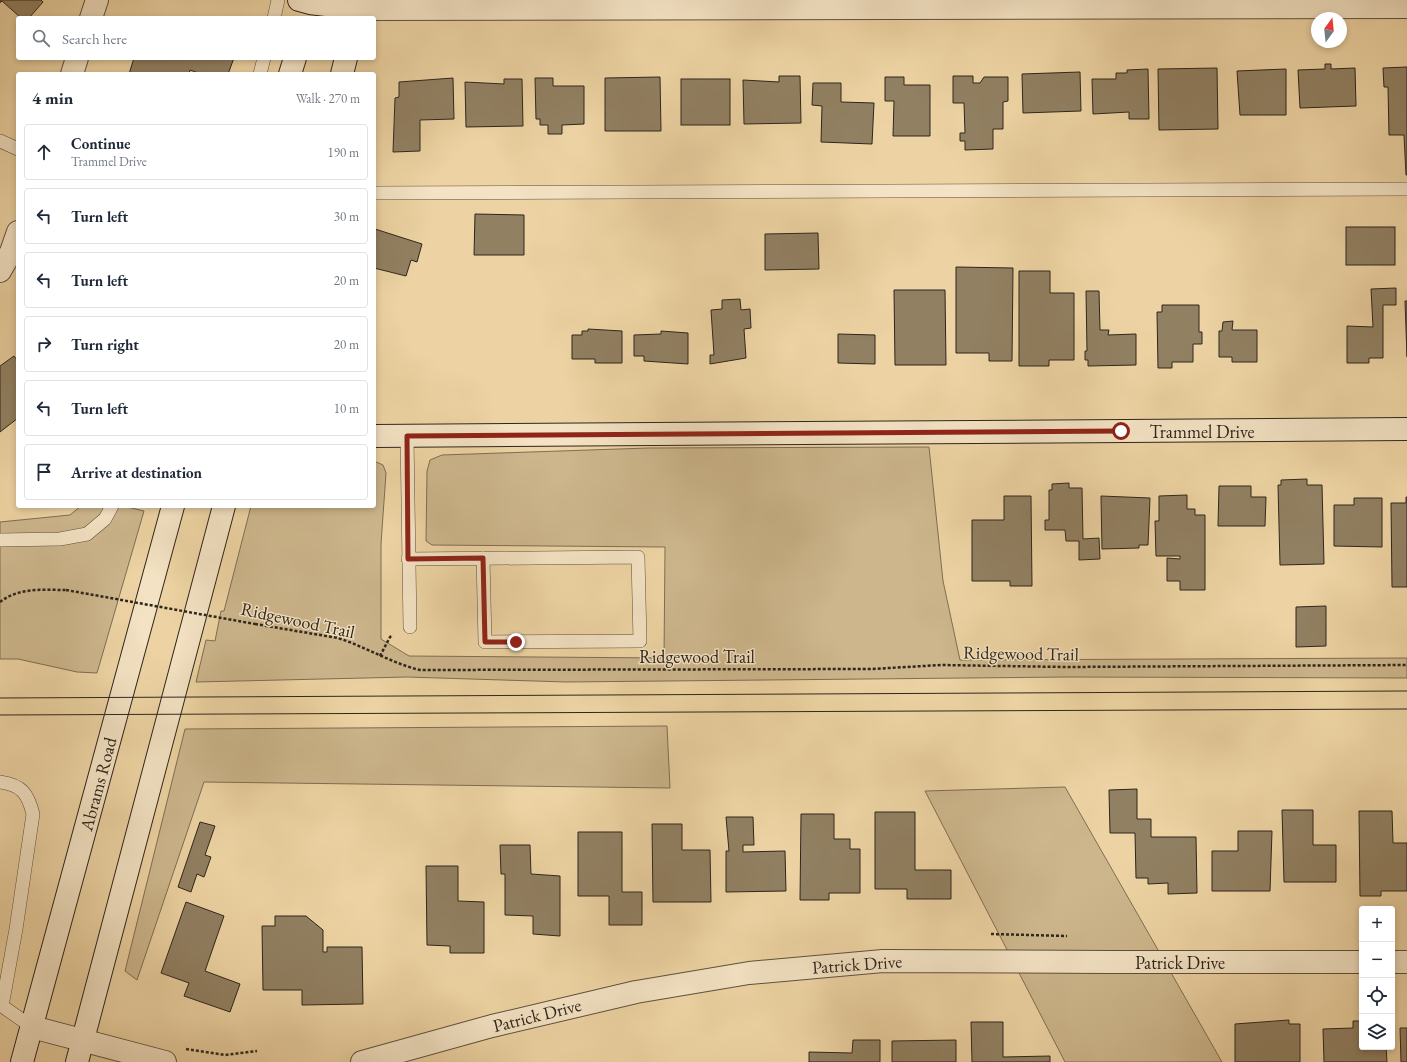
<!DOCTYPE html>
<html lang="en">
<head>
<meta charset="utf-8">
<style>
  :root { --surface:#fff; --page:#f6f6f7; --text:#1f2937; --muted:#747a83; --line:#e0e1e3 }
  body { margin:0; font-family:"EB Garamond",serif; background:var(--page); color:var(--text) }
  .controls { position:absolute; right:12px; bottom:12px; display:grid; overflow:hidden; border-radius:4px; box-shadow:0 2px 6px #0003 }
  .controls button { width:36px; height:36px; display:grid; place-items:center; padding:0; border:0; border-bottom:1px solid var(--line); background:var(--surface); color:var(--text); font:20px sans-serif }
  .compass { position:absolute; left:1311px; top:12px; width:36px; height:36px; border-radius:50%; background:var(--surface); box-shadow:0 2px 6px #0003; rotate:15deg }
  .stop { position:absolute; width:12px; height:12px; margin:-9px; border:3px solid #8f2418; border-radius:50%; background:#fff }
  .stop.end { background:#8f2418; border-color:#fff; box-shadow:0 1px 4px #0008 }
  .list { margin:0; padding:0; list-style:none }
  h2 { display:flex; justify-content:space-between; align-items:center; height:52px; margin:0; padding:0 16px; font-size:17px }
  h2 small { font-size:13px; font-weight:400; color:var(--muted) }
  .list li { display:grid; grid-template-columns:26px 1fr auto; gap:12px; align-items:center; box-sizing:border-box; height:56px; margin:0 8px 8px; padding:0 8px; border:1px solid var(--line); border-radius:4px }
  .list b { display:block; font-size:15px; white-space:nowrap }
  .list p { margin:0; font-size:13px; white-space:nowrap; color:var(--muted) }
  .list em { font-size:13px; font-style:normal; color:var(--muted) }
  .icon { flex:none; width:22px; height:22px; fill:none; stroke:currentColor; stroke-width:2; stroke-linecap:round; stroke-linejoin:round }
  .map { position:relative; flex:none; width:1407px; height:1062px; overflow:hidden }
  .search { position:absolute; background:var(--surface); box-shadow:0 2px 6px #0003; left:16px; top:16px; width:360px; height:44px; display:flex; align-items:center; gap:10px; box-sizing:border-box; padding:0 14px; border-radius:4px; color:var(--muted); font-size:15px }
  .panel { position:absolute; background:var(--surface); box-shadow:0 2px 6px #0003; left:16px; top:72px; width:360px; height:436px; border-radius:4px }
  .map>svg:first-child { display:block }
  .green { fill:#cdb68c; stroke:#7e6e54 }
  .building { fill:#918062; stroke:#2e261c }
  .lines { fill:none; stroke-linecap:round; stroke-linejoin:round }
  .lane-casing { stroke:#5e513e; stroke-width:14 }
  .street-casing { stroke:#5e513e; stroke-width:24 }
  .secondary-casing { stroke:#2e261c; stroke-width:24 }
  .path { stroke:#2e261c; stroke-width:2.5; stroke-dasharray:3 2; stroke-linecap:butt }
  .lane { stroke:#f3e2c3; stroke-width:13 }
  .street { stroke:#f3e2c3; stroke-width:22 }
  .secondary { stroke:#f3e2c3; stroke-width:22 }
  .tram { stroke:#2e261c; stroke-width:1 }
  .path-bridge { stroke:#2e261c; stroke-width:2.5; stroke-dasharray:3 2; stroke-linecap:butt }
  .route { stroke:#8f2418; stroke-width:5 }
  .labels { text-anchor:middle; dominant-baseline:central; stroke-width:3; stroke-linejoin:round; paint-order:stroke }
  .street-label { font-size:18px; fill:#2e261c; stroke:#f3e2c3 }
</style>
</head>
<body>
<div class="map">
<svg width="1407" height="1062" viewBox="0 0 1407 1062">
  <rect width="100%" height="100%" fill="#edd3a3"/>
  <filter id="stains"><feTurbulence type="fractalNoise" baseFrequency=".005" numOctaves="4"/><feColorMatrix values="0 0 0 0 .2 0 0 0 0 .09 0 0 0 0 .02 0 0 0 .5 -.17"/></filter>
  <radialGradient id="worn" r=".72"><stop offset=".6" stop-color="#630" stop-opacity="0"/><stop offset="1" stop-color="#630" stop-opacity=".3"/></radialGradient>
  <g class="green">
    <path d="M929 447 943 581 960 660 1407 658V678L1066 677 566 682 407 677 196 682 206 640 215 641 221 611H224L251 506H374V461L383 465 386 473 381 544V639L409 656 664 658 665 547 432 545 426 541 427 471 430 460 442 455 648 448Z"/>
    <path d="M81 506H123L144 511 97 673 77 672 18 659H0V522L70 515Z"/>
    <path d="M667 726 670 788 204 782 137 980 125 971 185 729Z"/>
    <path d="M1065 787 1222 1062H1065L925 791Z"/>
  </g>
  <g class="building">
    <path d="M0 0H41L43 2 29 18H21L2 1 0 3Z"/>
    <path d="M134 58H234L228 74H201L190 70 189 74H129Z"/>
    <path d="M1325 64H1331V69L1355 68 1356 106 1300 108 1298 70 1325 69Z"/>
    <path d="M1407 67V175H1406L1404 135H1389L1388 87H1384L1383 68Z"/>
    <path d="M1217 68 1218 129 1159 130 1158 69Z"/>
    <path d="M1148 69 1149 119H1129V112L1093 114 1092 79H1116V73H1127V70Z"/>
    <path d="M1286 69V115H1240L1237 71Z"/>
    <path d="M1080 72 1081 111 1023 113 1022 74Z"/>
    <path d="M779 76H800L801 123 744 124 743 80 779 82Z"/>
    <path d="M953 76H973V83H980L984 77H1008V101L1003 102V129H993V149L965 150V141H960V133H965L964 103H953Z"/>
    <path d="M660 77 661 131H605V78Z"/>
    <path d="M885 77H904V85H930V136H893L894 101H885Z"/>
    <path d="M453 78 454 119 420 120V151L393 152 395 98 399 97V82Z"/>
    <path d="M535 78H553V86H584V124L562 125V134H548V125H540V119H536Z"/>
    <path d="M504 79H522L523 126 466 127 465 82 504 84Z"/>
    <rect x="681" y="79" width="49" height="46"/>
    <path d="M813 83H841V102L874 103 872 144 821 142 822 106 812 105Z"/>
    <path d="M475 214 524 215V255H474Z"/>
    <rect x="1346" y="227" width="49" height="38"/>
    <path d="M375 229 422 244 417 262 411 260 406 276 374 268V234Z"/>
    <path d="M818 233 819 269 765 270V234Z"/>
    <path d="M956 267 1013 268 1012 361H989V353H956Z"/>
    <path d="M1019 271H1050V293H1074V360H1049V366H1019Z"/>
    <path d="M1396 288V305H1383V358H1369V363H1347V326L1373 327 1371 289Z"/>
    <path d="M894 290H945L946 365H895Z"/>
    <path d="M1086 291H1099L1100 330H1109L1108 335 1136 334V365L1088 366V360H1085V351H1087Z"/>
    <path d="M740 299 741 310 750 309 751 328 744 329 746 358 710 364V355H714L711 310 722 309V300Z"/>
    <path d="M1405 301H1407V357Z"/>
    <path d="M1162 305H1199V332H1202V344H1193V362H1172V368H1158L1157 312H1162Z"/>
    <path d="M1233 321 1232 330H1257V362H1232V357H1219V331H1222L1223 322Z"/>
    <path d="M588 329 622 331V363H595V359H572V335H582V331H588Z"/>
    <path d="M661 331 688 333V364L644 361V356H634V335L661 334Z"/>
    <path d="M838 334 875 335V364L838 363Z"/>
    <path d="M14 356 18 361V418L0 432V366Z"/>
    <path d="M1307 479V485H1322L1324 564 1280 565 1278 485H1281V480Z"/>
    <path d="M1069 483V488H1082L1083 539 1099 538 1100 559 1079 560V541H1066L1065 530H1045V520H1049V490H1052V484Z"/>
    <path d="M1219 486H1251V497H1266L1265 526H1218Z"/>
    <path d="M1187 495V509H1195V515H1205V590H1180V581H1167V558L1180 559V556H1156L1155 521H1159V496Z"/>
    <path d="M1004 496H1031L1032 586H1010V581H972V520H1004Z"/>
    <path d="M1101 496 1150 498 1148 545H1139V548L1102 549Z"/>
    <path d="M1406 497H1407V587H1392L1391 503H1406Z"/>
    <path d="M1354 498H1382V547L1334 546V505H1354Z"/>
    <path d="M1326 606V646L1296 647V607Z"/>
    <path d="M1137 789V819H1151V837H1196L1197 893 1168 894V883L1148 884V878H1136L1135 833H1110L1109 790Z"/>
    <path d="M1282 810H1313V845H1336V882H1284Z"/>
    <path d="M1359 811H1392L1393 843H1407V891H1381V896H1360Z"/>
    <path d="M875 812H915V870H951V899H907V889H875Z"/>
    <path d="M801 814H834V839H850V849H860V893H829V900H800Z"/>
    <path d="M726 817H753L754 845H743V852L785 851 786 891 726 892V851H729Z"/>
    <path d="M200 822 215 826 205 855 211 857 204 877 197 874 191 892 178 887Z"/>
    <path d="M652 824H682V850H710L711 902H653Z"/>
    <path d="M1238 831H1272L1270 891H1212V851H1238Z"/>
    <path d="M578 832H622V892H642V925H609V896H578Z"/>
    <path d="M500 845H530L531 874 560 876V936L533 934V916L505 915V874H501Z"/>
    <path d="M426 866H458V901L484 902V953H450V946L427 945Z"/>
    <path d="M186 902 224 916 205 971 240 984 230 1012 184 996 189 983 161 973Z"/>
    <path d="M275 916H306L323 930V952H327V947H362L363 1004 302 1005V990H263L262 926H275Z"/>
    <path d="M1289 1020V1024H1300V1062H1235V1024Z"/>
    <path d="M1353 1021H1362V1047H1386L1387 1062H1324L1323 1029 1353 1028Z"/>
    <path d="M971 1022H1003V1057L1050 1056V1062H972Z"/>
    <path d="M1400 1028H1407V1062H1401Z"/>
    <path d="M853 1040H880V1062H809V1052L852 1053Z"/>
    <path d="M956 1040V1062H892V1041Z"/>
  </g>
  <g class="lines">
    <defs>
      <g id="lane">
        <path d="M274 18 278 0"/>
        <path d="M260 74 264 58"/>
        <path d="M0 141 18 149"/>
        <path d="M374 193 1407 189"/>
        <path d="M407 436 410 627"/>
        <path d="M0 540 60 539 87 534 105 519 112 506"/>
        <path d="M408 559 638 557 640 641 485 642 483 558"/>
        <path d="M0 782C22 785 28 794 33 814L16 929 2 1006 32 1027"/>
      </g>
      <g id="street">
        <path d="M359 9 1407 7"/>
        <path d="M91 18 97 0"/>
        <path d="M72 74 77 58"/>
        <path d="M0 271 11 252 18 232"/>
        <path d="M1392 962H1407"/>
        <path d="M32 1027 165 1062"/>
        <path d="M362 1062 492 1026 636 992 749 973 883 961 1111 962H1362"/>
      </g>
      <g id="secondary">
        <path d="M299 0 310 3 359 9"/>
        <path d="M290 74 295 58"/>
        <path d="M342 74 346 58"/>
        <path d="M374 436 1407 429"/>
        <path d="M22 1062 173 506"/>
        <path d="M77 1062 224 506"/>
      </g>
    </defs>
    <use href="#lane" class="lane-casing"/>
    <use href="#street" class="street-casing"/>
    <use href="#secondary" class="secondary-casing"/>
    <g class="path">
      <path d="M0 602C19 587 44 590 66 590"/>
      <path d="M255 624 338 638C366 647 391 663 420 670L872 669 941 665 1066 667 1407 665"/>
      <path d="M380 656 390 637 393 635"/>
      <path d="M991 934 1067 936"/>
      <path d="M186 1049 225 1055 257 1051"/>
    </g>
    <use href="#lane" class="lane"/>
    <use href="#street" class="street"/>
    <use href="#secondary" class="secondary"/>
    <g class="tram">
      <path d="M0 698 1407 691"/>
      <path d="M0 715 1407 709"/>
    </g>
    <path class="path-bridge" d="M66 590 255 624"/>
  </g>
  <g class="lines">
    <path class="route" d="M516 642H485L483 558 408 559 407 436 1121 431"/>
  </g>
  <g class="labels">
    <g class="street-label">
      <text x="1202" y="431">Trammel Drive</text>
      <text transform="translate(298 620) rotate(12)">Ridgewood Trail</text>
      <text transform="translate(1021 653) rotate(1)">Ridgewood Trail</text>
      <text x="697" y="656">Ridgewood Trail</text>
      <text transform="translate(98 784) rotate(-75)">Abrams Road</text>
      <text x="1180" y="962">Patrick Drive</text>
      <text transform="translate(857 964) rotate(-4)">Patrick Drive</text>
      <text transform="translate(537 1015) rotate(-14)">Patrick Drive</text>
    </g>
  </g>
  <rect width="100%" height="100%" filter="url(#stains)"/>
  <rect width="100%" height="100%" fill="url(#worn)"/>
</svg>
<div class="controls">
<button>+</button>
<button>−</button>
<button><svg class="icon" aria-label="locate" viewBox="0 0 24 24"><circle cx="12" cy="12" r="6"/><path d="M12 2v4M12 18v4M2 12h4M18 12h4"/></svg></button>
<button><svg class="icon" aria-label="layers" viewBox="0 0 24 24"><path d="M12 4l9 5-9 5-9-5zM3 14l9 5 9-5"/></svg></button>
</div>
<svg class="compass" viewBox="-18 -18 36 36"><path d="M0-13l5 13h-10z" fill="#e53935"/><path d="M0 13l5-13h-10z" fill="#747a83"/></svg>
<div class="stop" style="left:1121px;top:431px"></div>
<div class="stop end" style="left:516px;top:642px"></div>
<div class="search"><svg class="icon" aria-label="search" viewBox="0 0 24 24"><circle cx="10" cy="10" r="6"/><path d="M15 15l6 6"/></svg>Search here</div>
<section class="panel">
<h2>4 min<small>Walk · 270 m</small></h2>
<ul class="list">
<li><svg class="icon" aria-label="ahead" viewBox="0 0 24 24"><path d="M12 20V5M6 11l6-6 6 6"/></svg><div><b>Continue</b><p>Trammel Drive</p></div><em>190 m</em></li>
<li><svg class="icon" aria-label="left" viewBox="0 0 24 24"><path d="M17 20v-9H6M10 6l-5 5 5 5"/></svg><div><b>Turn left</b></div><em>30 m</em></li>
<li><svg class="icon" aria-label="left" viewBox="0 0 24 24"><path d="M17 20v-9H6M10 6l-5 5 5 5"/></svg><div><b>Turn left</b></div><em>20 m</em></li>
<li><svg class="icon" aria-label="right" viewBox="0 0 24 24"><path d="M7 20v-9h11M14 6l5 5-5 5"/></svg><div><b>Turn right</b></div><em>20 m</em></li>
<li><svg class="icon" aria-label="left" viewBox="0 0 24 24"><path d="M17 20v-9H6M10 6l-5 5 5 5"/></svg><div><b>Turn left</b></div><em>10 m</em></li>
<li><svg class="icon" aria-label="arrive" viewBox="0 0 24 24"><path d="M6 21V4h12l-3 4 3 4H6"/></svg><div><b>Arrive at destination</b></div></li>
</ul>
</section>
</div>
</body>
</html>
